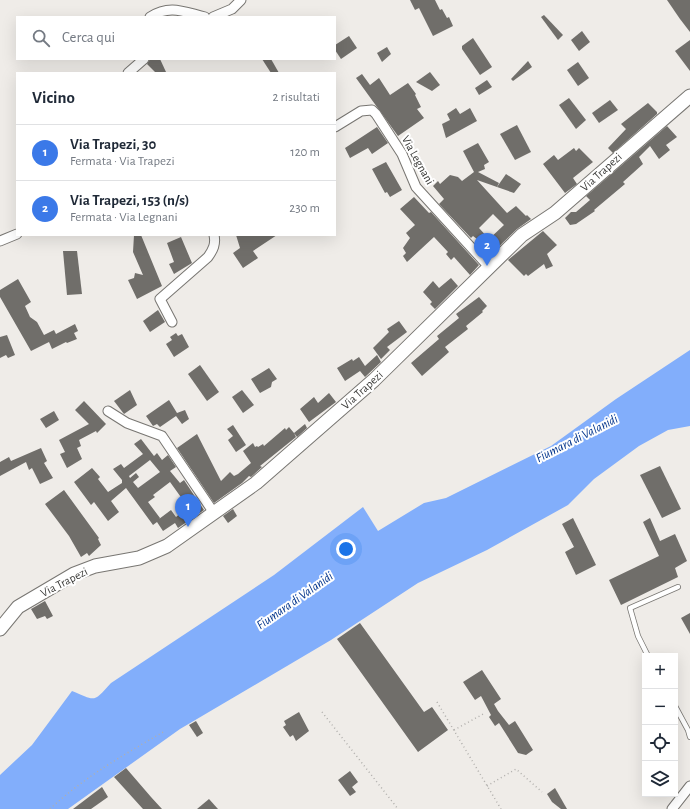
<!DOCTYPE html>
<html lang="it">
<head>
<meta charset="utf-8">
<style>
  :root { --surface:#fff; --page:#f6f6f7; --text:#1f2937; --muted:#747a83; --line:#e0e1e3; --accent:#3b79e8 }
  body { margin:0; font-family:"Alegreya Sans",sans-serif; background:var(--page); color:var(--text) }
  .controls { position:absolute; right:12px; bottom:12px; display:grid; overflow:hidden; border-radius:0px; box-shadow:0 4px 16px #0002 }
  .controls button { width:36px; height:36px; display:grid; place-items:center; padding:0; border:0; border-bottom:1px solid var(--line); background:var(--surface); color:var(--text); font:20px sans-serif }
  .you { position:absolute; left:346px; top:549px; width:14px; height:14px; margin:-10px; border:3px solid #fff; border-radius:50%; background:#1a73e8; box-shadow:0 0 0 6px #1a73e833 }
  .badge { display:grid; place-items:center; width:26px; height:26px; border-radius:50%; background:var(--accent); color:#fff; font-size:13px; font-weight:700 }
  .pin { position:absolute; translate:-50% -33px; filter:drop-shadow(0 1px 2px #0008) }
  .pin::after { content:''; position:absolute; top:21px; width:14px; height:12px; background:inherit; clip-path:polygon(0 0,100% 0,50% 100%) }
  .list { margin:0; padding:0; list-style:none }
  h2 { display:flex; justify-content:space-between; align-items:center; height:52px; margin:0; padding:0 16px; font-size:17px }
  h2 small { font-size:13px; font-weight:400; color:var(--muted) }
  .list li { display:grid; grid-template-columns:26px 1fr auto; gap:12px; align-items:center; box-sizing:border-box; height:56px; padding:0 16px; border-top:1px solid var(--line) }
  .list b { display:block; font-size:15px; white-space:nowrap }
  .list p { margin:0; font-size:13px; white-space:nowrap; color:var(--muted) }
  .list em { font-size:13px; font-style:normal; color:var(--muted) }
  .icon { flex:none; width:22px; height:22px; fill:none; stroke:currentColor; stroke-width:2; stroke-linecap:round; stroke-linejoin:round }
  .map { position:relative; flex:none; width:690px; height:809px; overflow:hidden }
  .search { position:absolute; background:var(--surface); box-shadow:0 4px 16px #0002; left:16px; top:16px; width:320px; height:44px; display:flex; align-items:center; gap:10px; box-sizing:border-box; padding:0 14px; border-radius:0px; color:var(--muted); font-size:15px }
  .panel { position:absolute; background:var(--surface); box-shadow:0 4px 16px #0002; left:16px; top:72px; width:320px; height:164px; border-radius:0px }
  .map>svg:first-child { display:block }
  .water { fill:#82aefb }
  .building { fill:#706e6a; fill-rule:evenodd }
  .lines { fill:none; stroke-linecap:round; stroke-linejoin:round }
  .lane-casing { stroke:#787672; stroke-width:6 }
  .street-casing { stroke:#787672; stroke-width:11 }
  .secondary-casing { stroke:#787672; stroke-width:15 }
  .path { stroke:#b1afac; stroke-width:1.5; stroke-dasharray:1 3; stroke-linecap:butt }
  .lane { stroke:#fff; stroke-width:4.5 }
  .street { stroke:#fff; stroke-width:9 }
  .secondary { stroke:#fff; stroke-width:13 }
  .labels { text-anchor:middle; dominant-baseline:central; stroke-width:4; stroke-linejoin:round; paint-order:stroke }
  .street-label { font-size:12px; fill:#3b3b39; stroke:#fff }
  .water-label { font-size:13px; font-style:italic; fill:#02348b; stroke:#fff }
</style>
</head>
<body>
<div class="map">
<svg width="690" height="809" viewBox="0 0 690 809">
  <rect width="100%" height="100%" fill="#efece8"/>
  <path class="water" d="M690 350V426L668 430 639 446 594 479 568 505 487 550 418 583 331 640 180 729 68 809H0V775L32 745 72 691C96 701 93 703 111 683L274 575 363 507 378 531 424 503 446 498 551 446 616 399Z"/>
  <g class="building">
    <path d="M410 0H435L440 10 442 9 447 18 449 17 453 26 433 36 419 8 415 10Z"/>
    <path d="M667 0H690V32L680 19Z"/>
    <path d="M544 15 563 35 558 40 541 17Z"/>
    <path d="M582 31 590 42 579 51 571 40Z"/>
    <path d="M349 36 357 48 341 59 335 50V45Z"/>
    <path d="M473 38 492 67 480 75 462 49V46Z"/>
    <path d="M690 40V71L675 51Z"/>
    <path d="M387 47 391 54 382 62 377 53Z"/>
    <path d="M150 59H160L166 72 156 73 147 64Z"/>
    <path d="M262 59H271L279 73H271Z"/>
    <path d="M528 61 532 67 513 81 511 79Z"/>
    <path d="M578 62 589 78 578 86 567 70Z"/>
    <path d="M430 72 440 85 432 91 416 82Z"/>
    <path d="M362 74 370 85 379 78 390 95 408 83 416 94 415 95 421 107 417 109 424 118 398 136 356 78Z"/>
    <path d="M487 80 492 87 479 95 475 88Z"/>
    <path d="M569 98 586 120 576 129 559 105Z"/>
    <path d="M610 100 618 110 599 123 592 113Z"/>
    <path d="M648 103 657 112V114L613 153 608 148 626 129 621 124Z"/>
    <path d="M456 108 460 114 470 108 477 121 446 138 442 124 450 120 447 114Z"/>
    <path d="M517 125 531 152 515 160 500 134Z"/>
    <path d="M667 126 677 137 666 145 670 150 659 159 650 146 639 157 643 164 623 182 625 184 594 210 595 211 576 224 570 225 565 218 571 212H576L590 200 586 196Z"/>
    <path d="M377 127 388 143 372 154 368 148 350 158 345 148Z"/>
    <path d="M478 143 489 162 484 165 485 169 478 172 499 183 497 187 477 180 507 213 516 206 526 216 527 215 531 219 517 229 488 257 482 250 486 246 473 236 471 238 439 204 444 199 433 186 438 181 440 184 450 175 458 177 462 181 474 172 463 151ZM493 214 504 225 489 239 479 228Z"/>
    <path d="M574 148 576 151 579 148 593 162 573 178 577 184 565 193 543 164 554 155 558 160Z"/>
    <path d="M386 162 402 190 390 197 387 192 385 193 372 169Z"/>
    <path d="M506 174 521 184 514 193 497 187Z"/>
    <path d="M414 197 429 213 431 212 479 265 470 275 454 257 451 260 446 254 448 252 434 237 407 262 403 256 406 253 403 248 410 238 406 233 415 225 400 209Z"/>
    <path d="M543 231 557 245 547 254 553 266 546 269 544 264 528 276 526 274 524 276 508 260Z"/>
    <path d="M134 235H141L162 286 137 299 128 280 134 278 135 273 143 275 133 252Z"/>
    <path d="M236 235H277L253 251 258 258 243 268 233 253 240 248Z"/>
    <path d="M181 237 192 263 174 274 169 264 174 262 167 243Z"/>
    <path d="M63 251H77L82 294 67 295Z"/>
    <path d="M451 278 458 286 435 309 430 304 432 302 423 292 433 281 439 288Z"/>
    <path d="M18 279 31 302 25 306 30 317 37 322 44 335 54 330 56 334 75 324 78 331 74 333 77 339 67 343 66 342 52 349 49 342 31 351 0 297V290Z"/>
    <path d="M479 297 487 306 482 311 483 312 466 326 468 329 445 347 449 352 422 376 411 363 439 339 437 336 459 318 456 314Z"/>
    <path d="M158 310 165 322 150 332 143 321Z"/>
    <path d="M399 321 407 332 387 347 390 350 381 359 373 348 389 332 387 329Z"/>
    <path d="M176 333 178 336 182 334 189 347 174 357 166 344 172 340 170 337Z"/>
    <path d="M7 335 15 355 8 358 6 355 0 358V337Z"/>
    <path d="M377 355 381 362 365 377 360 371 345 381 337 368 352 359 353 361 359 357 365 366Z"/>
    <path d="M200 365 219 392 207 401 188 374Z"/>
    <path d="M269 368 277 379 272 382 271 387 260 393 251 379Z"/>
    <path d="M130 390 137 405 124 414 114 401Z"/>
    <path d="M242 390 254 405 243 413 232 397Z"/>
    <path d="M329 393 336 402 309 422 300 409 314 397 318 403Z"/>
    <path d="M169 400 177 413 185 410 189 419 182 424 176 416 160 427 157 424 153 426 146 416Z"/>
    <path d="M84 401 106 424 97 433 96 431 79 440 81 446 77 448 82 459 67 468 60 454 65 452 59 440 89 424 75 410Z"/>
    <path d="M54 411 59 420 46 428 40 419Z"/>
    <path d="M305 424 307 428 297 437 294 433 296 437 260 466 262 467 251 477 249 476 242 483 214 503 177 448 197 434 221 481 230 472 234 476 238 474 251 463 243 451 253 443 255 447 257 446 258 447 263 444 264 446 285 428 286 430 289 427 294 433Z"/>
    <path d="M233 425 246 445 236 452 228 440 233 436 227 429Z"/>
    <path d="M141 439 154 456 157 453 162 460 168 455 176 467 170 471 180 483 184 480 204 510 178 528 175 523 163 531 157 522 153 525 126 488 111 501 119 512 108 521 94 502 91 505 74 482 92 468 100 477 98 479 108 492 122 483V480L113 469 121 464 124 468 143 454 134 444ZM150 460 160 472 138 488 133 482 139 477 136 473 130 478 129 476ZM170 482 188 507 176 517 171 510 159 519 160 518 148 502 155 497 153 495Z"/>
    <path d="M41 448 47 461 44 463 53 478 40 484 32 468 29 470 26 462 0 476V462L9 457 11 461Z"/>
    <path d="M660 466 681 509 662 518 640 475Z"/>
    <path d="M64 490 99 538 98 539 101 545 89 556 87 553 81 557 69 536 45 504Z"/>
    <path d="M233 509 237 516 228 523 223 516Z"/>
    <path d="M573 518 596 565 576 575 565 552 574 547 562 524Z"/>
    <path d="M650 518 660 541 675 534 687 561 675 568 678 577 621 605 609 580 659 556 643 522Z"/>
    <path d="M45 601 53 616 47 619 45 616 37 619 31 609Z"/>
    <path d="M690 613V634L681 618Z"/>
    <path d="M360 623 424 712 432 707 448 730 418 752 337 639Z"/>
    <path d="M482 670 501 699 494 704 498 711 509 725 515 721 533 750 526 755 518 753 499 723 495 726 489 717 491 715 481 696 475 700 463 682Z"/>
    <path d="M299 712 309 731 296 741 293 735 290 737 283 727 286 725 284 721Z"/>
    <path d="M196 721 203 733 197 737 189 725Z"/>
    <path d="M126 768 151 797 162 809H143L114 777Z"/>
    <path d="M350 771 358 782 352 787 356 792 350 796 338 780Z"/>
    <path d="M102 787 108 797 91 809H73Z"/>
    <path d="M555 788 567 809H561L552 802 547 794Z"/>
    <path d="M209 799 218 809H197Z"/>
  </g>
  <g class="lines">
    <defs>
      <g id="lane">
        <path d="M648 656 638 636 630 608 678 587"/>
        <path d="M675 706 688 730 690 737"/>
      </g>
      <g id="street">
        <path d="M150 17C170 4 184 12 205 17"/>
        <path d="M213 17 232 9 241 0"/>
        <path d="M128 73 144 59"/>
        <path d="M335 127 361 111 372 110 376 114 402 154 416 187 489 267"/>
        <path d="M0 241 17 234"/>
        <path d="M172 322 160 299 208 257C213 250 216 244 214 235"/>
        <path d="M108 411 127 423 162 436 214 513"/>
        <path d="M672 809 690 786"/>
      </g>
      <path id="secondary" d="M0 629 18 607 74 574 95 566 139 558 167 546 256 483 374 380 522 235 555 213 690 96"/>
    </defs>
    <use href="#lane" class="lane-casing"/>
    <use href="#street" class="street-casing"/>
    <use href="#secondary" class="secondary-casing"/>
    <g class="path">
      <path d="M437 702 501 809"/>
      <path d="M322 712 398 809"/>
      <path d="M454 730 485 713"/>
      <path d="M487 786 516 769 542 792"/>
      <path d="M50 809C84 777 125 754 165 731"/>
    </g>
    <use href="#lane" class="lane"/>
    <use href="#street" class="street"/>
    <use href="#secondary" class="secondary"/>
  </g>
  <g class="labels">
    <g class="street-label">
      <text transform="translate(418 160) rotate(61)">Via Legnani</text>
      <text transform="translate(601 172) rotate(-42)">Via Trapezi</text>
      <text transform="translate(362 390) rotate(-42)">Via Trapezi</text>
      <text transform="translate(64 582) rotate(-27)">Via Trapezi</text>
    </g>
    <g class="water-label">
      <text transform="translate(577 439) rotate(-27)">Fiumara di Valanidi</text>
      <text transform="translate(295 601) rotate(-35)">Fiumara di Valanidi</text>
    </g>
  </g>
</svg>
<div class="controls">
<button>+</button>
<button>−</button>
<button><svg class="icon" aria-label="locate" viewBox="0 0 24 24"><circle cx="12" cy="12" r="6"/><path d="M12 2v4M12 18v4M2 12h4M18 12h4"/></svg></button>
<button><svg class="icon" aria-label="layers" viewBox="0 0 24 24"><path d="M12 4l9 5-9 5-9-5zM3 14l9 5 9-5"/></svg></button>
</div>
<div class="you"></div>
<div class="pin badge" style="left:188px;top:527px">1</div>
<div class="pin badge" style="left:487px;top:266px">2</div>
<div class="search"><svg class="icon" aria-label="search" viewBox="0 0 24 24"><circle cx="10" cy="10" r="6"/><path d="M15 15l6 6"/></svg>Cerca qui</div>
<section class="panel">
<h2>Vicino<small>2 risultati</small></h2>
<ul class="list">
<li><span class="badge">1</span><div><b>Via Trapezi, 30</b><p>Fermata · Via Trapezi</p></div><em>120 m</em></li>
<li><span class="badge">2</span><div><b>Via Trapezi, 153 (n/s)</b><p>Fermata · Via Legnani</p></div><em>230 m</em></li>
</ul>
</section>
</div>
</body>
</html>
